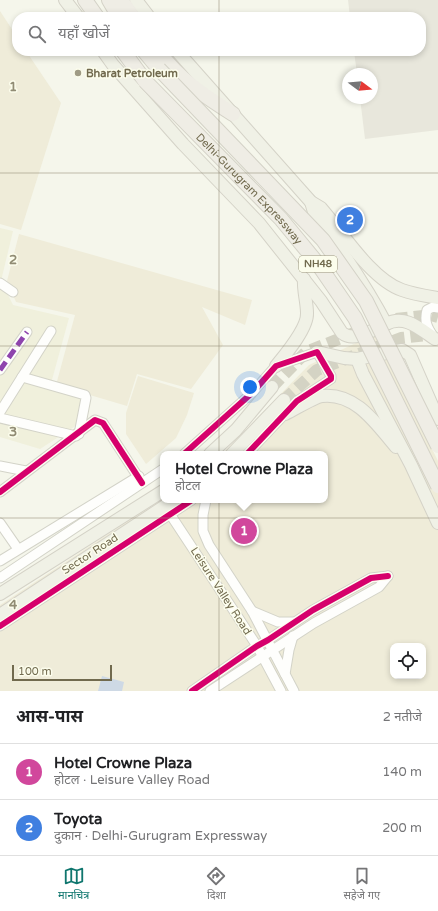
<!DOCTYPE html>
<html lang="hi">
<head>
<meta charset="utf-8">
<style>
  :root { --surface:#fff; --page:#f6f6f6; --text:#202124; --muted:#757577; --line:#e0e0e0; --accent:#0f766e }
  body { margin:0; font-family:"Varela Round","Noto Sans Devanagari",sans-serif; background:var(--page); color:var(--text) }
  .controls { position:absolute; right:12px; bottom:12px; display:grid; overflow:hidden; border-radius:8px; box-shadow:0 2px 6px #0003 }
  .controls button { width:36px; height:36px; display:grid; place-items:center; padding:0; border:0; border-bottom:1px solid var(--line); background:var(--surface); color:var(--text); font:20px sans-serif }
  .compass { position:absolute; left:342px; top:68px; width:36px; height:36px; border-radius:50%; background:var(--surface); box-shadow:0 2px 6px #0003; rotate:106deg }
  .scale { position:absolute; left:12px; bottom:10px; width:100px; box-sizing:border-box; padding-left:4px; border:2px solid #716a4e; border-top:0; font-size:11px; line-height:14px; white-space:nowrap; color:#716a4e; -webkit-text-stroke:3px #fcfdec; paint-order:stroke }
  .you { position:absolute; left:250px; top:387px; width:14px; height:14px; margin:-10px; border:3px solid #fff; border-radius:50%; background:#1a73e8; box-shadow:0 0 0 6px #1a73e833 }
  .badge { display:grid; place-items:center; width:26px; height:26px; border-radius:50%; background:var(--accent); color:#fff; font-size:13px; font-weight:700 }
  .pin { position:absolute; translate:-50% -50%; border:2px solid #fff; box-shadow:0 1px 4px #0006 }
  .popup { position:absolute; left:160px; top:451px; width:168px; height:52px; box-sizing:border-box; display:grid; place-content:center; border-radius:8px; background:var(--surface); filter:drop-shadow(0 1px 3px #0005); font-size:13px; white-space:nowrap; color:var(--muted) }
  .popup b { font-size:15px; color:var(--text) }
  .popup::after { content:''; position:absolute; left:50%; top:100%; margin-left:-8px; border:8px solid transparent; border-top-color:var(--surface) }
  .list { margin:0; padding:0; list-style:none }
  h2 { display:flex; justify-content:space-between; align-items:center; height:52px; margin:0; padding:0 16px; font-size:17px }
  h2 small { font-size:13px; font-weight:400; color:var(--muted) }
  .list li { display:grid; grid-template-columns:26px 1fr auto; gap:12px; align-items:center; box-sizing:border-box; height:56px; padding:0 16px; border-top:1px solid var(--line) }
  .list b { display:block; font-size:15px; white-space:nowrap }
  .list p { margin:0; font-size:13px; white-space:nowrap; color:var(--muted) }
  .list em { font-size:13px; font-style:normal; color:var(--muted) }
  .icon { flex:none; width:22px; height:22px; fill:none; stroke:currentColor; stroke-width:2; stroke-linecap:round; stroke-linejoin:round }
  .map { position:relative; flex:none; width:438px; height:691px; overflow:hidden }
  .search { position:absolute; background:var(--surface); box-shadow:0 2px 6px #0003; left:12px; right:12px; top:12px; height:44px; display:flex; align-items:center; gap:10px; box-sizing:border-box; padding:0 14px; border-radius:16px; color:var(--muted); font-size:15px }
  .sheet { height:164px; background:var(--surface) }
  nav { display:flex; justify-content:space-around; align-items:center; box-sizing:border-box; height:56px; border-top:1px solid var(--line); background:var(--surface); font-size:11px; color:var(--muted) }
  nav a { display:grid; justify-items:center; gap:2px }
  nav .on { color:var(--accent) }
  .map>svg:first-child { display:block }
  .residential { fill:#f0f0dc }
  .commercial { fill:#efecd9; fill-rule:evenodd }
  .industrial { fill:#e8e7dc }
  .water { fill:#ced9e5 }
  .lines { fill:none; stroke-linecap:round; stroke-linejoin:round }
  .major-tunnel { stroke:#d4d3c4; stroke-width:12; stroke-dasharray:12 6; stroke-linecap:butt }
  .minor-casing { stroke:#d3d3c8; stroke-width:11 }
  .major-casing { stroke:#d4d2c7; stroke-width:14 }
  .highway-casing { stroke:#d4d2c7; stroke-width:16 }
  .minor { stroke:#fefefc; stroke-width:9 }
  .major { stroke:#f0f1e6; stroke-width:12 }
  .highway { stroke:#efede5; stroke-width:14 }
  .highway-bridge-casing { stroke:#d4d2c7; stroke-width:16; stroke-linecap:butt }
  .highway-bridge { stroke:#efede5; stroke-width:14 }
  .quiet { stroke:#8e44ad; stroke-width:5; stroke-dasharray:10 5; stroke-linecap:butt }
  .cycleway-casing { stroke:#fcfdec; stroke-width:8 }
  .cycleway { stroke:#d6006c; stroke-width:6 }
  .grid { fill:none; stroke:#918c74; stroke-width:1; stroke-opacity:0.55 }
  .poi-dot { fill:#9f9b85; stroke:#fcfdec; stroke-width:1.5 }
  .labels { text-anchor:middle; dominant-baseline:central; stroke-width:3; stroke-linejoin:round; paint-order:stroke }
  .shield { fill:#fcfdec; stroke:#9b967d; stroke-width:1 }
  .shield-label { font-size:10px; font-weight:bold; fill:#716a4e }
  .poi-label { font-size:11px; font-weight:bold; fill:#716a4e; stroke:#fcfdec; text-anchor:start }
  .street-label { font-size:11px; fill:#716a4e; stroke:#fcfdec }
  .grid-label { font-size:13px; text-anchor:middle; font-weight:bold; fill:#918c74; stroke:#fcfdec; stroke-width:3; stroke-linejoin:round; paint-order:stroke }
</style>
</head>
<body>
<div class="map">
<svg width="438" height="691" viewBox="0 0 438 691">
  <rect width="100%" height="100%" fill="#f5f6eb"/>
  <path class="residential" d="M0 228 13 231 1 281 13 305 69 318 50 387 85 397 77 425 40 449 0 437Z"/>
  <g class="commercial">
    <path d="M0 11 17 37V51H26L61 103 21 230 0 224Z"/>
    <path d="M19 234 252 300 245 325 202 307 223 345 191 389 137 374 127 406 56 385 75 315 16 302 7 281Z"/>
    <path d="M375 334 438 461V691H0V605L163 498V500H325V454H222L309 365ZM393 646H423V676H393Z"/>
    <path d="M138 376 194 393 187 415 176 438 146 464 126 434V413Z"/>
  </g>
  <path class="industrial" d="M348 0H438V130L365 139 360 98H372V74H357L354 51H421V17H350Z"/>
  <path class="water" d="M102 676 124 682 122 691H98Z"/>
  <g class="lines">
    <g class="major-tunnel">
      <path d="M396 319 431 315 438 317"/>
      <path d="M272 387 306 352 354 333"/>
      <path d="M284 400 317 370 401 338 435 334"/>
    </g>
    <defs>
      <g id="minor">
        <path d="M0 283 13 292"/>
        <path d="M433 336C427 327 424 321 427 310L433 307 438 308"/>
        <path d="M0 370 27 332"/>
        <path d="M22 377 85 395 86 398 79 434"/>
        <path d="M0 412 51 331"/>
        <path d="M0 418 76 436"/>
        <path d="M184 454 253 392 276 366 317 352 331 376V379L297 401 247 454"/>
        <path d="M0 466 26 471"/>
        <path d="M0 492 95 420 103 423 142 483"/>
        <path d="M206 500 203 515V531L209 545 252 611 294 691"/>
        <path d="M170 514 257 646 281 691"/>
        <path d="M0 523 18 549"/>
        <path d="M0 561 139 476"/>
        <path d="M0 578 163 469"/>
        <path d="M252 611 278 622H293"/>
        <path d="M0 626 192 500"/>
        <path d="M285 674 289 650 293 636"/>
        <path d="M192 691 257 646 268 640 313 610 371 578 388 576"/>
        <path d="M210 691 314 623 379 587 388 576"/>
      </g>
      <g id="major">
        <path d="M65 0 78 17"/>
        <path d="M136 0 149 17"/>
        <path d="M103 51 113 65 183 144 259 223 321 301 342 333C355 343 374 329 386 324 365 284 340 248 314 212L311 202"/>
        <path d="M177 51 311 202 321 208 326 214C345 237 373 280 402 290 413 294 426 296 438 298"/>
        <path d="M386 324C405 314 420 329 435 339"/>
        <path d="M317 352 344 358 357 359 402 350 410 355 438 419"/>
        <path d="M357 359 363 374 411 465 438 523"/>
        <path d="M276 366C285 355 308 328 307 313 307 302 303 290 304 279"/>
        <path d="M285 414C294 410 314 397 322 396 356 392 377 425 396 447"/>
        <path d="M210 454 236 430 272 387"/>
        <path d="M232 454 284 400"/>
        <path d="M0 594 163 491"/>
        <path d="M0 615 174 500"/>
      </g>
      <g id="highway">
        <path d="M85 0 97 17"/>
        <path d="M109 0 119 17"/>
        <path d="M121 0 133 17"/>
        <path d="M123 51 145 81"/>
        <path d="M144 51 159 69"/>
        <path d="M158 51C180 80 203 95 233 114"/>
      </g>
    </defs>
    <use href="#minor" class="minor-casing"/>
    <use href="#major" class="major-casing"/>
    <use href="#highway" class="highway-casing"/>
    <use href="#minor" class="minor"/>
    <use href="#major" class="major"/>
    <use href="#highway" class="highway"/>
    <defs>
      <g id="highway-bridge">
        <path d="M159 69 323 240 366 301 438 446"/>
        <path id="s1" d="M145 81 281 219 318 264 355 318 438 486"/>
      </g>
    </defs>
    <use href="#highway-bridge" class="highway-bridge-casing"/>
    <use href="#highway-bridge" class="highway-bridge"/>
    <path class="quiet" d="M0 370 27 332"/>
    <defs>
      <g id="cycleway">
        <path d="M184 454 253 392 276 366 317 352 331 376V379L297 401 247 454"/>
        <path d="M0 492 95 420 103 423 142 483"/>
        <path d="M0 626 192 500"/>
        <path d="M192 691 257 646 268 640 313 610 371 578 388 576"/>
      </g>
    </defs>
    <use href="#cycleway" class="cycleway-casing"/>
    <use href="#cycleway" class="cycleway"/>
  </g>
  <path class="grid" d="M219 0V17M219 51V691M0 173H438M0 346H438M0 518H438"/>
  <circle class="poi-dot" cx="78" cy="73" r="4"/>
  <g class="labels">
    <rect class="shield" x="299" y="256" width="38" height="16" rx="3"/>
    <g class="shield-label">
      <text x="318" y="264">NH48</text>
    </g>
    <g class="poi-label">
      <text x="86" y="73">Bharat Petroleum</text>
    </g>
    <g class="street-label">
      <text stroke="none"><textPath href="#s1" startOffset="150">Delhi-Gurugram Expressway</textPath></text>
      <text transform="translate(90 554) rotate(-33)">Sector Road</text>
      <text transform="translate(221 591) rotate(57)">Leisure Valley Road</text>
    </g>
  </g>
  <g class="grid-label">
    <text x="13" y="91">1</text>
    <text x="13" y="264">2</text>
    <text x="13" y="436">3</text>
    <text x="13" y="609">4</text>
  </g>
</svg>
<div class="controls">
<button><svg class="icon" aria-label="locate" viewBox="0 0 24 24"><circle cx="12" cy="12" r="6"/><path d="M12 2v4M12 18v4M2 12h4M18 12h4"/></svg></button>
</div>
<svg class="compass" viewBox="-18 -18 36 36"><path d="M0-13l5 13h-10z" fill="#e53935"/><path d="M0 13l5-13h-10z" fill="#757577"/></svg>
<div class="scale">100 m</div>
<div class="you"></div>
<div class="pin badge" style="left:244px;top:531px;background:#d1479c">1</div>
<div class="popup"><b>Hotel Crowne Plaza</b>होटल</div>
<div class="pin badge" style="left:350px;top:220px;background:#3f7fe0">2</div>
<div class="search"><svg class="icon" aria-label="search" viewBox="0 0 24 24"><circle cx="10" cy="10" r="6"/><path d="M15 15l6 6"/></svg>यहाँ खोजें</div>
</div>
<section class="sheet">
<h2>आस-पास<small>2 नतीजे</small></h2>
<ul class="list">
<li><span class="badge" style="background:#d1479c">1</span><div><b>Hotel Crowne Plaza</b><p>होटल · Leisure Valley Road</p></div><em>140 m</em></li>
<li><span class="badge" style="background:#3f7fe0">2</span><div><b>Toyota</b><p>दुकान · Delhi-Gurugram Expressway</p></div><em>200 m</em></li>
</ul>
</section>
<nav>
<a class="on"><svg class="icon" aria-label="map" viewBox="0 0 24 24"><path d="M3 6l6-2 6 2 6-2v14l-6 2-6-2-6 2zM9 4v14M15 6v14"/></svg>मानचित्र</a>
<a><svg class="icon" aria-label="directions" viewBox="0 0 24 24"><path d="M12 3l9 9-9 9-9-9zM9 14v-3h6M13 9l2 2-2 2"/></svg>दिशा</a>
<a><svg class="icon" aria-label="saved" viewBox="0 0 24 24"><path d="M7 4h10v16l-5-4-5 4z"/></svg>सहेजे गए</a>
</nav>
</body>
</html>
